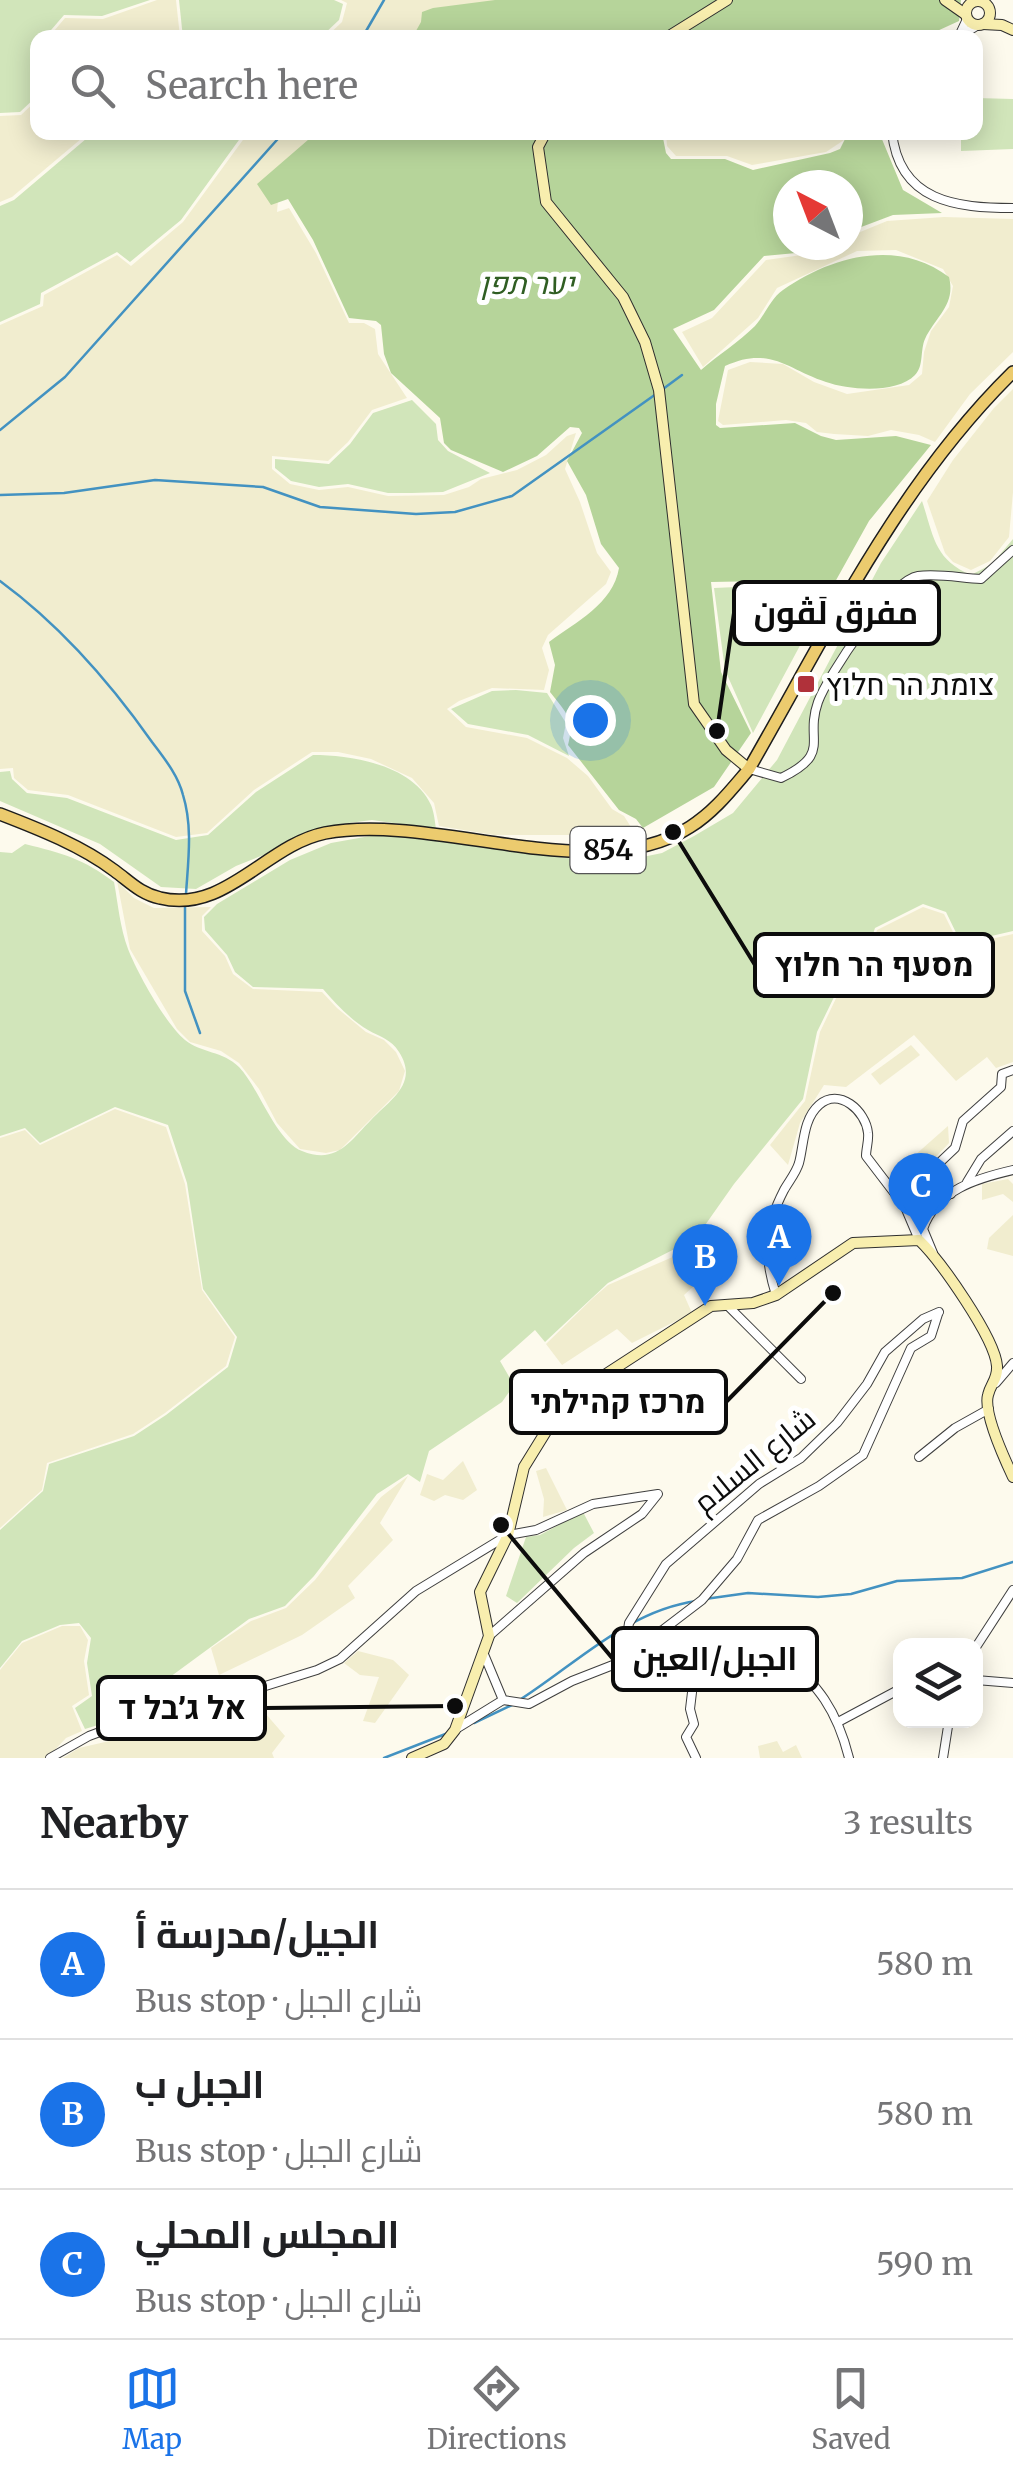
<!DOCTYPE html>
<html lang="en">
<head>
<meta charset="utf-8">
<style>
  :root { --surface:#fff; --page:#f6f6f6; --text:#202124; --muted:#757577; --line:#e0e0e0; --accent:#1a73e8 }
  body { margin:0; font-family:Merriweather,Cairo,Heebo,serif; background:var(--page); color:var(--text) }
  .controls { position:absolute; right:30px; bottom:30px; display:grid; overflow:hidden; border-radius:20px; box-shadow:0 5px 25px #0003 }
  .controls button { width:90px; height:90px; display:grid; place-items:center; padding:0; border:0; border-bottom:2px solid var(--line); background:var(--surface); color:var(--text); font:50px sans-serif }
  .compass { position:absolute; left:773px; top:170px; width:90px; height:90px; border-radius:50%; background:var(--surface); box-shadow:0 5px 25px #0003; rotate:318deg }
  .you { position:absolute; left:590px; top:720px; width:35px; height:35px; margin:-25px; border:8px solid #fff; border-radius:50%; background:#1a73e8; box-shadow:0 0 0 15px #1a73e833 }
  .badge { display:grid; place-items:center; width:65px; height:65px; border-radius:50%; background:var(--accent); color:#fff; font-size:32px; font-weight:700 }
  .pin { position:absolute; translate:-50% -82px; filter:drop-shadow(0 2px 5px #0008) }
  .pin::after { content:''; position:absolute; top:52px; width:35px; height:30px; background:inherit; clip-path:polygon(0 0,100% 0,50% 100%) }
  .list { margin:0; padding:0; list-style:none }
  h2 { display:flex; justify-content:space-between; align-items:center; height:130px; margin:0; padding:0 40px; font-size:42px }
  h2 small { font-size:32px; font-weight:400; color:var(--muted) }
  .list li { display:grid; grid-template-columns:65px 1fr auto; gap:30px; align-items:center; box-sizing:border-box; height:150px; padding:0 40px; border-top:2px solid var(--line) }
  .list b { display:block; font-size:38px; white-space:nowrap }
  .list p { margin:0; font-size:32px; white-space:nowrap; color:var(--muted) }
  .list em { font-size:32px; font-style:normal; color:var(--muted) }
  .icon { flex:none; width:55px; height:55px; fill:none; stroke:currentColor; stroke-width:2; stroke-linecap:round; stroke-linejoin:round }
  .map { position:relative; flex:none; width:1013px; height:1758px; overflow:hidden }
  .search { position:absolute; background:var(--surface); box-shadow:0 5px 25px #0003; left:30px; right:30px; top:30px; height:110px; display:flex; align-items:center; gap:25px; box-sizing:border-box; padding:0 35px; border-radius:20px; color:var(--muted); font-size:38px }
  .sheet { height:580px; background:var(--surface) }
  nav { display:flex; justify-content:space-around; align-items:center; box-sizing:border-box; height:140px; border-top:2px solid var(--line); background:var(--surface); font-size:28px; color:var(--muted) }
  nav a { display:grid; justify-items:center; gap:5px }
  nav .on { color:var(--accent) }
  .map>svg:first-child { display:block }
  .farmland { fill:#f1edcf }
  .green { fill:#d1e5ba }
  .forest { fill:#b6d49a }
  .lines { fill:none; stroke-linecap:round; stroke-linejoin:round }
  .stream { stroke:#4392c1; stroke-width:2.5 }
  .street-casing { stroke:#3f3f3f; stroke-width:10 }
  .secondary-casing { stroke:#2e2e2e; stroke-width:12 }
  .primary-casing { stroke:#1d1d1d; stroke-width:14 }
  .street { stroke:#fff; stroke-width:8 }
  .secondary { stroke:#f8eeae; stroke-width:10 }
  .primary { stroke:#eccb6e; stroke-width:11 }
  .poi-dot { fill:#b0313a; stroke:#fff; stroke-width:4 }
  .labels { text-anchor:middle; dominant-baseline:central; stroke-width:10; stroke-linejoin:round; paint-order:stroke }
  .shield { fill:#fff; stroke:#555; stroke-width:2.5 }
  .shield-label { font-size:28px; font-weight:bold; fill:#0c0c0c }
  .park-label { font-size:30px; font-style:italic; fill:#305e23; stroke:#fff }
  .poi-label { font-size:30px; fill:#0c0c0c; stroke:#fff; text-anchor:start }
  .street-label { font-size:30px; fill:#0c0c0c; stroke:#fff }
  .leader { fill:none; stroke:#0c0c0c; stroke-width:4 }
  .callout-dot { fill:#0c0c0c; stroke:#fff; stroke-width:4 }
  .callout { fill:#fff; stroke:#0c0c0c; stroke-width:4 }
  .callout-label { font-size:32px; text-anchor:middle; font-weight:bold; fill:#0c0c0c }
</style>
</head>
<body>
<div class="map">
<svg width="1013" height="1758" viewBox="0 0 1013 1758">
  <rect width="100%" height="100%" fill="#fdfaed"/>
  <g class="farmland">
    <path d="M157 0H176L180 37H49L65 18 103 19Z"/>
    <path d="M341 0H561L435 37 325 38 342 22 347 3Z"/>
    <path d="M37 100 38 132 88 133 12 197 0 202V116L21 115Z"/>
    <path d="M844 132V140L826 152 752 165 727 156H676L667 146 666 133Z"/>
    <path d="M248 133H324L279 189 277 212 289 208 316 253 349 323H364L375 329 378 354 407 398 372 410 348 442 328 461 272 456V469L290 484 319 490 348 487 388 496 444 495 469 487 481 479 517 470 546 455 567 436 576 433 565 469 580 502 597 553 611 572 606 584 548 635 542 648 549 670 544 690 492 688 459 701 447 709 466 727 527 738 567 758 588 776 612 809 624 816 636 835H494L439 826 434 803 412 778 371 759 338 752H312L254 790 207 833 176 837 68 795 28 790 14 778 13 768 0 769V325L43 306 44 295 117 255 131 266 183 222Z"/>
    <path d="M944 217 1013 219V352L970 394 935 442 919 435 891 430 868 436 834 434 817 432 806 423 786 420 723 425 718 421 728 370 750 362 783 364 814 382 847 394 909 385 922 374 924 352 931 331 949 307 953 286 943 269 896 250 857 251 777 288 758 318 703 367 682 332 712 318 766 260 809 254 830 245H848V237L887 221Z"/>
    <path d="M1013 389V492L1009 537 990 561 971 570 953 562 945 553 927 501 953 460 994 408Z"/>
    <path d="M117 881 134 898 154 908 211 907 202 916V931L225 956 233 974 253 989 322 992 337 1008 366 1032 384 1040 396 1052 405 1071 399 1091 340 1150 326 1153 300 1149 277 1123 259 1089 239 1063 221 1051 190 1042 177 1029 130 949Z"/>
    <path d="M923 907 944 914 960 946 1013 934V1062L996 1068 987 1057 956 1081 914 1035 846 1087 824 1085 800 1123 788 1165 770 1145 805 1101 820 1032 839 992 871 968 869 953 877 930Z"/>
    <path d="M911 1045 920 1055 880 1085 871 1074Z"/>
    <path d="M115 1109 166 1127 185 1184 202 1290 235 1337 226 1366 165 1413 133 1434 47 1463 42 1490 0 1528V1138L25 1130 40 1145Z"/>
    <path d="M948 1126 949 1143 931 1162 915 1187 907 1185V1172L914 1156Z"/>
    <path d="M1008 1179 1013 1184V1202L1003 1194 982 1200V1184Z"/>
    <path d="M1013 1215V1256L987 1249 989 1238Z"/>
    <path d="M696 1241 721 1261 684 1295 692 1313 632 1343 617 1329 562 1365 546 1344 594 1297 608 1285 675 1256Z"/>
    <path d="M463 1461 477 1490 463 1500 445 1495 434 1501 420 1495 427 1474 443 1480Z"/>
    <path d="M546 1468 567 1510 543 1517 544 1499 536 1471Z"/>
    <path d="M408 1476 380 1523 393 1540 348 1586 355 1598 302 1635 219 1675 211 1648 251 1621 286 1608 315 1580 381 1497Z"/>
    <path d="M62 1626H80L88 1640 84 1661 89 1695 72 1706 82 1731 66 1738 47 1758H0V1670L22 1643Z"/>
    <path d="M358 1651 393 1660 409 1675 375 1723 363 1721 379 1677 360 1675 344 1663Z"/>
    <path d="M259 1706 285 1736 272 1753 274 1758H63L79 1748 131 1736 175 1708 188 1713Z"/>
    <path d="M777 1741 783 1752 796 1745 802 1758H760L758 1746Z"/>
  </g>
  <g class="green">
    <path d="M0 0H150L102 16 64 15 45 37 38 38 37 96 20 112 0 113Z"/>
    <path d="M179 0H334L343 4 339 20 321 37 183 38Z"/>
    <path d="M976 98 1013 99V149L961 151V133L976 132Z"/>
    <path d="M93 133H244L181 220 130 262 117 252 41 293 40 304 0 322V206L14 200Z"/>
    <path d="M412 400 436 424 438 440 448 451 490 473 443 492 412 493H388L348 484 319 487 291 481 275 468V459L329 464 350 444 373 413Z"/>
    <path d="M922 501C934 537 934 559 971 575L992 564 1013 539V931L961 943 946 912 923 904 875 928 867 952 869 966 837 991 817 1032 803 1099 734 1184 696 1238 608 1283 545 1342 535 1330 500 1361 514 1385 502 1402 429 1451 420 1482 408 1474 377 1494 314 1576 285 1606 249 1619 170 1677 178 1695 134 1714 85 1729 75 1708 92 1696 87 1663 91 1638 79 1623 60 1625 22 1641 0 1668V1530L43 1491 49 1464 134 1436 166 1415 228 1367 237 1337 203 1289 187 1183 168 1125 115 1107 40 1143 25 1128 0 1136V852L12 853 25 844C62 853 84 859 114 882 118 904 120 928 128 949 138 974 165 1023 185 1040 201 1053 223 1051 239 1067 259 1088 276 1141 302 1151 337 1165 350 1141 371 1120 391 1099 419 1083 399 1052 391 1039 380 1037 368 1030 351 1020 336 1004 323 989L253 987 235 972 227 955 205 930 204 917 217 904 290 860 331 843 370 836H401L575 859H633L662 853 694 836 733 813 777 760 881 563Z"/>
    <path d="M808 584 817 605 825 599 753 733 725 670 714 588Z"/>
    <path d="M516 690 547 693 566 723 563 738 569 756 528 735 468 724 451 709 492 691Z"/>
    <path d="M313 755C352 755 413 765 431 805 434 812 435 822 436 829L372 820 341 824 236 866 196 889 161 887 100 844 0 801V772L10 771 12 779 27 793 67 798 176 840 208 835 256 792Z"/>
    <path d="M583 1512 594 1533 574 1548 517 1603 506 1596 526 1537 540 1535Z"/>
  </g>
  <g class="forest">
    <path d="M495 0H961L959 21 924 37 412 38 421 22 422 12 433 8Z"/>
    <path d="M879 132 903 190 942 213 893 215 848 232V185H788V245H815L796 253 764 256 714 310 673 329 701 370C718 355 739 342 755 326 765 315 771 298 783 290 831 256 898 238 949 277 956 305 936 316 925 339 920 350 924 366 915 375 897 394 849 390 826 382 788 370 770 345 725 366L716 404V425L720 428 795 423 821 436 836 440 896 436 931 445 869 521 830 591 819 601 810 580 711 582 721 672 751 733 714 787 643 828 636 819 619 810 568 745C575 718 566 713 550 692L555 665 549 642C576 622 613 604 619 568L601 544 586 495 567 461 582 433 579 428 570 427 537 456 503 472 451 450 444 443 440 418 391 373 384 354 381 325 376 321 349 318 313 240 288 199 271 205 257 184 316 133H662L666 153 671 159H725L753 170 830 153 840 149 848 133Z"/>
  </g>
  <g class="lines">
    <g class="stream">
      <path d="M362 38 384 0"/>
      <path d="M663 389 682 375"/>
      <path d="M0 430 65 377 284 132"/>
      <path d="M0 495 64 493 155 480 263 487 320 507 416 514 455 512 512 496 656 394"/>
      <path d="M0 581C60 625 109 681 152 742 164 758 178 775 183 795 193 827 188 862 186 894"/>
      <path d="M185 902V991L200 1033"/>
      <path d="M705 1599 748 1593 818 1597 851 1594 897 1581 962 1578 1013 1562"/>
      <path d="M518 1701C575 1665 628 1610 697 1601"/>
      <path d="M474 1723 512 1705"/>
      <path d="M384 1758 448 1733"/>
    </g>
    <defs>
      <g id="street">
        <path d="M960 34 967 19"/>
        <path d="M957 38 978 25"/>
        <path d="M892 132C899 202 957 208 1013 208"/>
        <path d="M749 769 781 778C833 753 804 741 818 702 828 675 891 580 918 576 937 573 961 578 981 579L1013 550"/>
        <path d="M967 1182 981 1159 1013 1131"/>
        <path d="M951 1194 936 1166 955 1148 963 1121 1001 1087 1002 1074 1013 1070"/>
        <path d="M933 1253 923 1229C936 1190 978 1178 1013 1170"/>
        <path d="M776 1295C763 1253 764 1229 784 1190 789 1181 796 1173 799 1163 804 1144 803 1119 819 1105 839 1087 866 1111 868 1133 869 1140 866 1149 866 1156L905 1207 919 1240"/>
        <path d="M728 1306 801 1379"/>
        <path d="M996 1383 1013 1363"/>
        <path d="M919 1457 955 1428 989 1409"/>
        <path d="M626 1642H641L664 1629 702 1600 737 1559 758 1520 819 1486 863 1455 911 1348 931 1336 938 1314"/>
        <path d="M976 1647 1013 1590"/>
        <path d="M781 1649C817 1687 836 1706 849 1758"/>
        <path d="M483 1652 503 1700 529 1704 572 1681 636 1656 679 1651 696 1659 690 1709 694 1724 686 1737 696 1758"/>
        <path d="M636 1656 626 1642 629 1623 666 1564 759 1484 801 1458 837 1423 867 1384 885 1352 923 1319 939 1312"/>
        <path d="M976 1680 1013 1683"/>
        <path d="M840 1721 900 1689"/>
        <path d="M456 1729 503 1700"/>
        <path d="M50 1758 89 1736 172 1705 230 1697 317 1670 340 1659 416 1591 508 1535 536 1530 593 1504 658 1494 642 1514 584 1553 489 1636"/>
        <path d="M943 1758 949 1720"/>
      </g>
      <g id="secondary">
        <path d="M945 0 965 14"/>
        <circle cx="978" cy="13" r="12"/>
        <path d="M983 24 1002 25 1013 30"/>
        <path d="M666 38 727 0"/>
        <path d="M546 132 538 147 546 202 623 297 645 342 659 390 694 704 726 750 749 769"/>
        <path d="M412 1758 444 1744 455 1730 489 1636 480 1592 508 1535 524 1467 558 1412 577 1393 711 1306 753 1303 776 1295 853 1243 919 1240C940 1260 995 1338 997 1366 998 1379 991 1383 988 1395 983 1413 1005 1460 1013 1477"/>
      </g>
      <path id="primary" d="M0 814C39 829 82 846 115 871 130 882 141 894 160 898 225 914 266 845 325 833 436 812 595 889 690 827 714 812 731 790 749 769 829 630 898 485 1013 372"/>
    </defs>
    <use href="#street" class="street-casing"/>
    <use href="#secondary" class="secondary-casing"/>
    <use href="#primary" class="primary-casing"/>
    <use href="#street" class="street"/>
    <use href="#secondary" class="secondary"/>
    <use href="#primary" class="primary"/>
  </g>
  <rect class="poi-dot" x="796" y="674" width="20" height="20" rx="5"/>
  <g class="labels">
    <rect class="shield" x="570.5" y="827" width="75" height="46" rx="8"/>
    <g class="shield-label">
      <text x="608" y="850">854</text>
    </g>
    <g class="park-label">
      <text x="527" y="283">יער תפן</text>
    </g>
    <g class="poi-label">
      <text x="826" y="684">צומת הר חלוץ</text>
    </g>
    <g class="street-label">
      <text transform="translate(754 1460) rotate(-39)">شارع السلام</text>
    </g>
  </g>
  <path class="leader" d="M717 731L734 613M673 832L755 965M833 1293L726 1402M501 1525L613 1659M455 1706L265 1708"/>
  <g class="callout-dot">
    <circle cx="717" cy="731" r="10"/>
    <circle cx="673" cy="832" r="10"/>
    <circle cx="833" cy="1293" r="10"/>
    <circle cx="501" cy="1525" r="10"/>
    <circle cx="455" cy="1706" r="10"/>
  </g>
  <g class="callout">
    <rect x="734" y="582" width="205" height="62" rx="10"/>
    <rect x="755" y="934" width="238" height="62" rx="10"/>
    <rect x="511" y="1371" width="215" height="62" rx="10"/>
    <rect x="613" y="1628" width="204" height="62" rx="10"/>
    <rect x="98" y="1677" width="167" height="62" rx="10"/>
  </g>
  <g class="callout-label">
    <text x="836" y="624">مفرق لَڤون</text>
    <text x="874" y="976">מסעף הר חלוץ</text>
    <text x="618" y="1413">מרכז קהילתי</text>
    <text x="715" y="1670">الجبل/العين</text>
    <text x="182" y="1719">אל ג׳בל ד</text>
  </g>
</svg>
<div class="controls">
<button><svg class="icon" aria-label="layers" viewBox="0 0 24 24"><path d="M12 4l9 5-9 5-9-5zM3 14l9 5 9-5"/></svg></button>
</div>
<svg class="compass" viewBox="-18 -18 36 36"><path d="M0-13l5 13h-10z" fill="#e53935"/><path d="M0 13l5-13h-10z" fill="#757577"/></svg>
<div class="you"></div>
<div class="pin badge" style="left:779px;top:1286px">A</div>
<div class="pin badge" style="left:705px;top:1306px">B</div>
<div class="pin badge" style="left:921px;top:1235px">C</div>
<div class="search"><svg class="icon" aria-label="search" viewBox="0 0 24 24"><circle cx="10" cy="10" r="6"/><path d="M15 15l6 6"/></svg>Search here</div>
</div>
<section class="sheet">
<h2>Nearby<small>3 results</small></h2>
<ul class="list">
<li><span class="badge">A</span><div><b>الجيل/مدرسة أ</b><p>Bus stop · شارع الجبل</p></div><em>580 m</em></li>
<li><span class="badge">B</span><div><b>الجبل ب</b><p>Bus stop · شارع الجبل</p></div><em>580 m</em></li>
<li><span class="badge">C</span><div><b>المجلس المحلي</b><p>Bus stop · شارع الجبل</p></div><em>590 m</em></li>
</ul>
</section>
<nav>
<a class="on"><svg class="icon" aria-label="map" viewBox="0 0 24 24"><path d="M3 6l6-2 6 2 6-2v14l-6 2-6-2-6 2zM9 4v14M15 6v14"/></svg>Map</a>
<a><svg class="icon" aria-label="directions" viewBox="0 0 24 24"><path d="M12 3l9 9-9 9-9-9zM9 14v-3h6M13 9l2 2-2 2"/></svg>Directions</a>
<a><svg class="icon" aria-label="saved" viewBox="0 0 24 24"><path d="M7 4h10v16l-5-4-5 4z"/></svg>Saved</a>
</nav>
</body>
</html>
